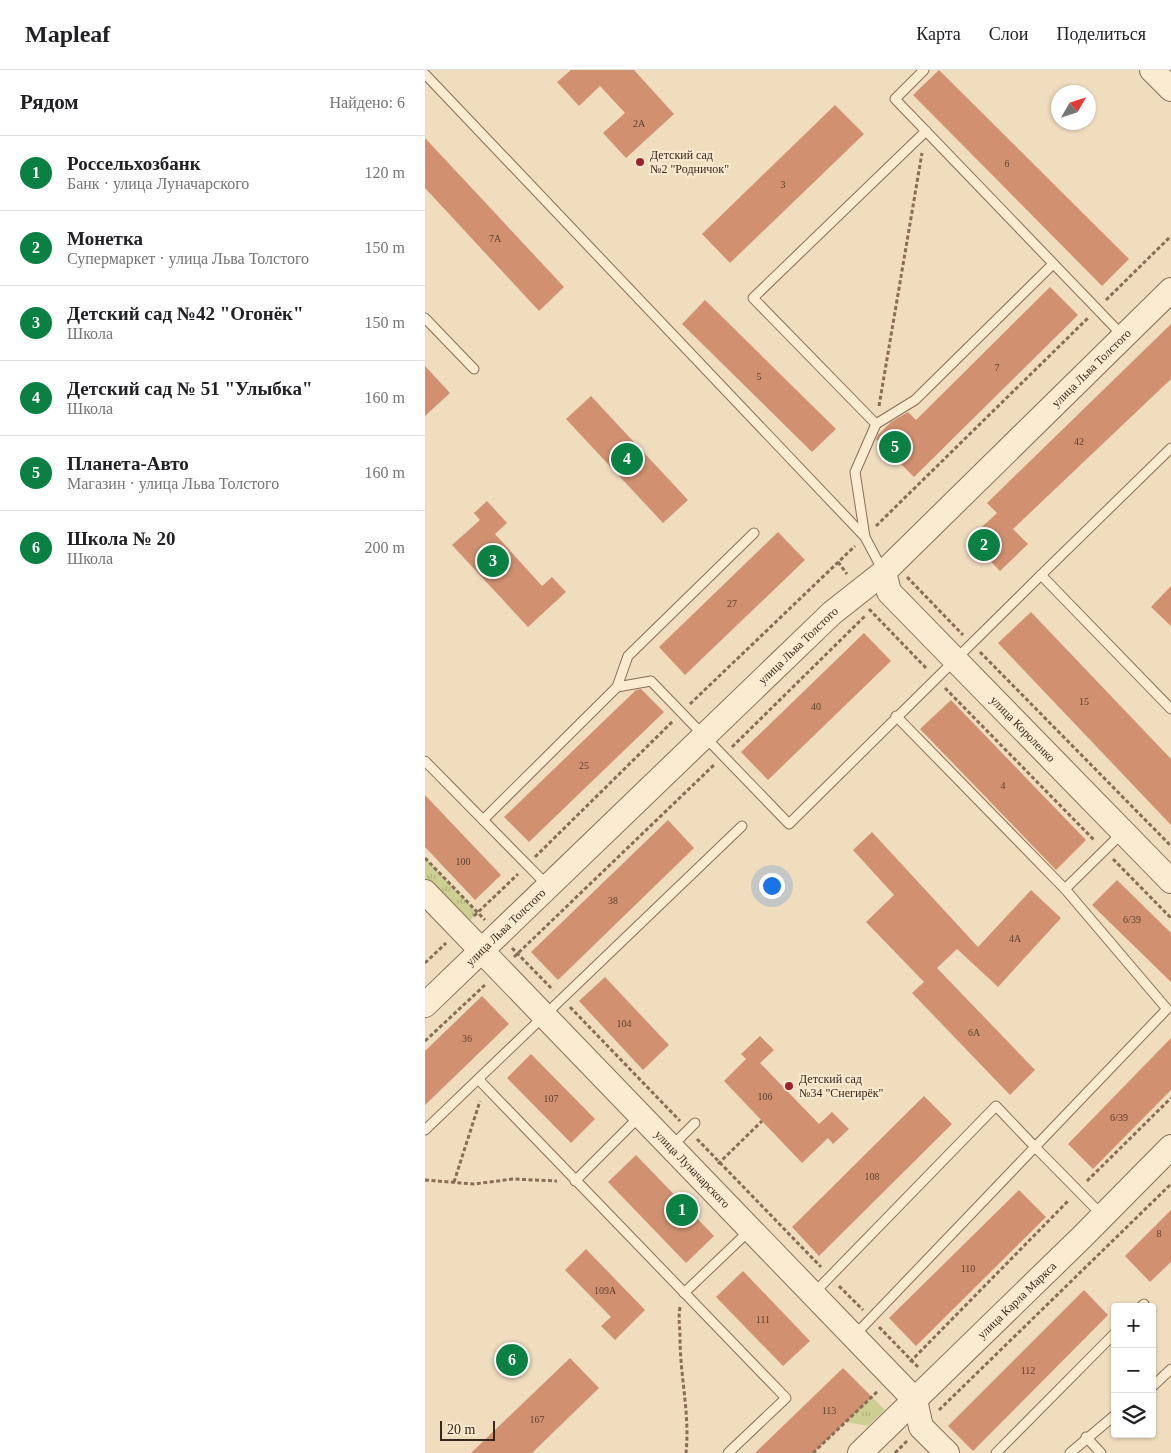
<!DOCTYPE html>
<html lang="ru">
<head>
<meta charset="utf-8">
<style>
  :root { --surface:#fff; --page:#f2f2f2; --text:#202124; --muted:#757577; --line:#e0e0e0; --accent:#0b8043 }
  body { margin:0; font-family:"Times New Roman",serif; background:var(--page); color:var(--text) }
  .controls { position:absolute; right:15px; bottom:15px; display:grid; overflow:hidden; border-radius:5px; box-shadow:0 1px 4px #0004 }
  .controls button { width:45px; height:45px; display:grid; place-items:center; padding:0; border:0; border-bottom:1px solid var(--line); background:var(--surface); color:var(--text); font:25px sans-serif }
  .compass { position:absolute; left:626px; top:15px; width:45px; height:45px; border-radius:50%; background:var(--surface); box-shadow:0 1px 4px #0004; rotate:51deg }
  .scale { position:absolute; left:15px; bottom:12px; width:55px; box-sizing:border-box; padding-left:5px; border:2px solid #38271b; border-top:0; font-size:14px; line-height:18px; white-space:nowrap; color:#38271b; -webkit-text-stroke:4px #f7e8ce; paint-order:stroke }
  .you { position:absolute; left:346px; top:815px; width:18px; height:18px; margin:-12px; border:4px solid #fff; border-radius:50%; background:#1a73e8; box-shadow:0 0 0 8px #1a73e833 }
  .badge { display:grid; place-items:center; width:32px; height:32px; border-radius:50%; background:var(--accent); color:#fff; font-size:16px; font-weight:700 }
  .pin { position:absolute; translate:-50% -50%; border:2px solid #fff; box-shadow:0 1px 5px #0006 }
  .list { margin:0; padding:0; list-style:none }
  h2 { display:flex; justify-content:space-between; align-items:center; height:65px; margin:0; padding:0 20px; font-size:21px }
  h2 small { font-size:16px; font-weight:400; color:var(--muted) }
  .list li { display:grid; grid-template-columns:32px 1fr auto; gap:15px; align-items:center; box-sizing:border-box; height:75px; padding:0 20px; border-top:1px solid var(--line) }
  .list b { display:block; font-size:19px; white-space:nowrap }
  .list p { margin:0; font-size:16px; white-space:nowrap; color:var(--muted) }
  .list em { font-size:16px; font-style:normal; color:var(--muted) }
  .icon { flex:none; width:28px; height:28px; fill:none; stroke:currentColor; stroke-width:2; stroke-linecap:round; stroke-linejoin:round }
  .map { position:relative; flex:none; width:746px; height:1383px; overflow:hidden }
  header { display:flex; align-items:center; gap:30px; box-sizing:border-box; height:70px; padding:0 25px; background:var(--surface); border-bottom:1px solid var(--line) }
  header strong { font-size:24px }
  nav { display:flex; gap:28px; margin-inline-start:auto; font-size:18px }
  main { display:flex }
  aside { flex:1; background:var(--surface) }
  .map>svg:first-child { display:block }
  .grass { fill:url(#grass-tufts) }
  .building { fill:#d19171 }
  .lines { fill:none; stroke-linecap:round; stroke-linejoin:round }
  .service-casing { stroke:#8a6d56; stroke-width:11 }
  .tertiary-casing { stroke:#8a6d56; stroke-width:26 }
  .path { stroke:#8a6d56; stroke-width:3; stroke-dasharray:4 2.5; stroke-linecap:butt }
  .service { stroke:#fbebd1; stroke-width:9 }
  .tertiary { stroke:#fbebd1; stroke-width:24 }
  .poi-dot { fill:#9c222d; stroke:#f7e8ce; stroke-width:2 }
  .labels { text-anchor:middle; dominant-baseline:central; stroke-width:4.5; stroke-linejoin:round; paint-order:stroke }
  .number-label { font-size:10px; fill:#5e4230 }
  .poi-label { font-size:12px; fill:#38271b; stroke:#f7e8ce; text-anchor:start }
  .street-label { font-size:12px; fill:#38271b; stroke:#f7e8ce }
</style>
</head>
<body>
<header>
<strong>Mapleaf</strong>
<nav><a>Карта</a><a>Слои</a><a>Поделиться</a></nav>
</header>
<main>
<aside>
<h2>Рядом<small>Найдено: 6</small></h2>
<ul class="list">
<li><span class="badge">1</span><div><b>Россельхозбанк</b><p>Банк · улица Луначарского</p></div><em>120 m</em></li>
<li><span class="badge">2</span><div><b>Монетка</b><p>Супермаркет · улица Льва Толстого</p></div><em>150 m</em></li>
<li><span class="badge">3</span><div><b>Детский сад №42 &quot;Огонёк&quot;</b><p>Школа</p></div><em>150 m</em></li>
<li><span class="badge">4</span><div><b>Детский сад № 51 &quot;Улыбка&quot;</b><p>Школа</p></div><em>160 m</em></li>
<li><span class="badge">5</span><div><b>Планета-Авто</b><p>Магазин · улица Льва Толстого</p></div><em>160 m</em></li>
<li><span class="badge">6</span><div><b>Школа № 20</b><p>Школа</p></div><em>200 m</em></li>
</ul>
</aside>
<div class="map">
<svg width="746" height="1383" viewBox="0 0 746 1383">
  <defs>
    <pattern id="grass-tufts" width="24" height="20" patternUnits="userSpaceOnUse" patternTransform="scale(1.25)"><rect width="24" height="20" fill="#cdcf92"/><path d="M3 7l-1-3M5 7V3M7 7l1-3M15 17l-1-3M17 17v-4M19 17l1-3" fill="none" stroke="#b1b27d"/></pattern>
  </defs>
  <rect width="100%" height="100%" fill="#f0ddbe"/>
  <g class="grass">
    <path d="M0 788 53 843 40 855 0 814Z"/>
    <path d="M447 1327 460 1340 443 1356 420 1352Z"/>
  </g>
  <g class="building">
    <path d="M146 0H209L249 44 201 88 178 63 200 43 175 16 154 36 132 12Z"/>
    <path d="M514 0 704 189 677 216 488 25Z"/>
    <path d="M410 35 439 64 305 193 277 164Z"/>
    <path d="M0 68 139 217 114 241 0 118Z"/>
    <path d="M625 217 653 245 489 407 451 369 453 365 466 352 483 342 491 350Z"/>
    <path d="M280 230 411 359 387 382 257 254Z"/>
    <path d="M746 254V309L588 459 603 474 575 501 544 469 572 443 562 433Z"/>
    <path d="M0 296 25 323 0 346Z"/>
    <path d="M166 326 263 430 238 453 141 349Z"/>
    <path d="M62 431 82 453 70 464 117 516 127 507 141 522 103 557 27 475 55 450 49 443Z"/>
    <path d="M353 462 380 490 260 605 234 577Z"/>
    <path d="M746 516V556L726 537Z"/>
    <path d="M606 542 746 689V755L573 573Z"/>
    <path d="M439 563 466 591 343 710 316 682Z"/>
    <path d="M216 619 239 642 104 772 79 747 211 620Z"/>
    <path d="M526 630 661 770 631 800 495 659Z"/>
    <path d="M0 725 76 805 50 830 0 777Z"/>
    <path d="M243 750 269 778 133 910 106 882Z"/>
    <path d="M447 762 553 877 606 820 636 848 573 917 532 879 512 898 610 1000 585 1025 487 923 499 912 441 852 469 825 428 780Z"/>
    <path d="M692 810 746 863V912L667 835Z"/>
    <path d="M180 907 244 975 218 1000 154 931Z"/>
    <path d="M57 926 84 954 0 1035V981Z"/>
    <path d="M335 966 349 980 335 993 394 1054 407 1042 424 1059 408 1074 403 1068 377 1093 299 1011 321 989 316 984Z"/>
    <path d="M746 968V1020L668 1099 643 1074Z"/>
    <path d="M106 984 170 1049 146 1073 82 1008Z"/>
    <path d="M499 1026 527 1054 394 1186 367 1157Z"/>
    <path d="M211 1085 289 1166 261 1193 183 1112Z"/>
    <path d="M594 1120 621 1147 491 1276 464 1248Z"/>
    <path d="M746 1140V1192L725 1212 700 1186Z"/>
    <path d="M161 1179 220 1240 190 1270 176 1256 186 1247 140 1200Z"/>
    <path d="M318 1201 385 1271 358 1296 291 1227Z"/>
    <path d="M659 1220 683 1245 548 1381 523 1356Z"/>
    <path d="M145 1288 174 1318 107 1383H46Z"/>
    <path d="M418 1298 447 1327 388 1383H330Z"/>
  </g>
  <g class="lines">
    <defs>
      <g id="service">
        <path d="M499 0 470 29 698 266"/>
        <path d="M0 4 440 467 458 501"/>
        <path d="M0 248 49 299"/>
        <path d="M451 354 490 330 627 195"/>
        <path d="M440 467 430 402 451 354 328 228 501 61"/>
        <path d="M616 505 746 378"/>
        <path d="M192 617 226 611 364 754 616 505 746 639"/>
        <path d="M471 646 640 819"/>
        <path d="M0 691 123 816"/>
        <path d="M58 750 192 617 203 586 329 463"/>
        <path d="M54 1010 361 1328 303 1383"/>
        <path d="M0 1060 317 756"/>
        <path d="M246 1077 270 1053"/>
        <path d="M150 1111 215 1046"/>
        <path d="M678 1146 610 1077 742 939 640 819 697 763"/>
        <path d="M259 1223 325 1160"/>
        <path d="M389 1223 571 1036 610 1077 429 1266"/>
        <path d="M716 1237 719 1234"/>
        <path d="M727 1317 746 1299"/>
        <path d="M661 1367 676 1383"/>
        <path d="M571 1383 690 1263"/>
        <path d="M645 1383 690 1345"/>
      </g>
      <g id="tertiary">
        <path d="M727 0 746 19"/>
        <path id="s1" d="M459 502 464 522 746 811"/>
        <path id="s2" d="M0 822 490 1330 496 1357 522 1383"/>
        <path id="s3" d="M0 935 407 543 459 502 746 220"/>
        <path id="s4" d="M435 1383 657 1167 746 1077"/>
      </g>
    </defs>
    <use href="#service" class="service-casing"/>
    <use href="#tertiary" class="tertiary-casing"/>
    <g class="path">
      <path d="M681 230 746 166"/>
      <path d="M454 336 497 83"/>
      <path d="M451 456 664 247"/>
      <path d="M413 492 422 504"/>
      <path d="M482 507 538 565"/>
      <path d="M444 539 502 599"/>
      <path d="M555 582 746 776"/>
      <path d="M520 618 670 771"/>
      <path d="M265 634 430 476"/>
      <path d="M307 677 440 546"/>
      <path d="M110 787 248 651"/>
      <path d="M0 788 60 850"/>
      <path d="M688 789 746 848"/>
      <path d="M49 846 93 804"/>
      <path d="M87 878 128 920"/>
      <path d="M89 887 290 694"/>
      <path d="M0 893 21 873"/>
      <path d="M145 937 255 1051"/>
      <path d="M0 971 61 914"/>
      <path d="M272 1069 396 1197"/>
      <path d="M293 1094 337 1051"/>
      <path d="M0 1110 49 1114 88 1109 132 1111"/>
      <path d="M662 1111 746 1028"/>
      <path d="M29 1112 55 1031"/>
      <path d="M414 1216 438 1240"/>
      <path d="M255 1237C253 1249 255 1257 255 1268 255 1306 265 1344 261 1383"/>
      <path d="M454 1257 493 1297"/>
      <path d="M485 1292 644 1130"/>
      <path d="M514 1340 746 1114"/>
      <path d="M388 1383 453 1321"/>
      <path d="M470 1383 482 1371"/>
    </g>
    <use href="#service" class="service"/>
    <use href="#tertiary" class="tertiary"/>
  </g>
  <g class="poi-dot">
    <circle cx="215" cy="92" r="5"/>
    <circle cx="364" cy="1016" r="5"/>
  </g>
  <g class="labels">
    <g class="number-label">
      <text x="214" y="53">2А</text>
      <text x="582" y="93">6</text>
      <text x="358" y="114">3</text>
      <text x="70" y="168">7А</text>
      <text x="572" y="297">7</text>
      <text x="334" y="306">5</text>
      <text x="654" y="371">42</text>
      <text x="307" y="533">27</text>
      <text x="659" y="631">15</text>
      <text x="391" y="636">40</text>
      <text x="159" y="695">25</text>
      <text x="578" y="715">4</text>
      <text x="38" y="791">100</text>
      <text x="188" y="830">38</text>
      <text x="707" y="849">6/39</text>
      <text x="590" y="868">4А</text>
      <text x="199" y="953">104</text>
      <text x="549" y="962">6А</text>
      <text x="42" y="968">36</text>
      <text x="340" y="1026">106</text>
      <text x="126" y="1028">107</text>
      <text x="694" y="1047">6/39</text>
      <text x="447" y="1106">108</text>
      <text x="734" y="1163">8</text>
      <text x="543" y="1198">110</text>
      <text x="180" y="1220">109А</text>
      <text x="338" y="1249">111</text>
      <text x="603" y="1300">112</text>
      <text x="404" y="1340">113</text>
      <text x="112" y="1349">167</text>
    </g>
    <g class="poi-label">
      <text x="225" y="85">Детский сад<tspan x="225" dy="14">№2 "Родничок"</tspan></text>
      <text x="374" y="1009">Детский сад<tspan x="374" dy="14">№34 "Снегирёк"</tspan></text>
    </g>
    <g class="street-label">
      <text stroke="none"><textPath href="#s3" startOffset="922">улица Льва Толстого</textPath></text>
      <text stroke="none"><textPath href="#s3" startOffset="518">улица Льва Толстого</textPath></text>
      <text stroke="none"><textPath href="#s1" startOffset="212">улица Короленко</textPath></text>
      <text stroke="none"><textPath href="#s3" startOffset="112">улица Льва Толстого</textPath></text>
      <text stroke="none"><textPath href="#s2" startOffset="385">улица Луначарского</textPath></text>
      <text stroke="none"><textPath href="#s4" startOffset="219">улица Карла Маркса</textPath></text>
    </g>
  </g>
</svg>
<div class="controls">
<button>+</button>
<button>−</button>
<button><svg class="icon" aria-label="layers" viewBox="0 0 24 24"><path d="M12 4l9 5-9 5-9-5zM3 14l9 5 9-5"/></svg></button>
</div>
<svg class="compass" viewBox="-18 -18 36 36"><path d="M0-13l5 13h-10z" fill="#e53935"/><path d="M0 13l5-13h-10z" fill="#757577"/></svg>
<div class="scale">20 m</div>
<div class="you"></div>
<div class="pin badge" style="left:257px;top:1140px">1</div>
<div class="pin badge" style="left:559px;top:475px">2</div>
<div class="pin badge" style="left:68px;top:491px">3</div>
<div class="pin badge" style="left:202px;top:389px">4</div>
<div class="pin badge" style="left:470px;top:377px">5</div>
<div class="pin badge" style="left:87px;top:1290px">6</div>
</div>
</main>
</body>
</html>
